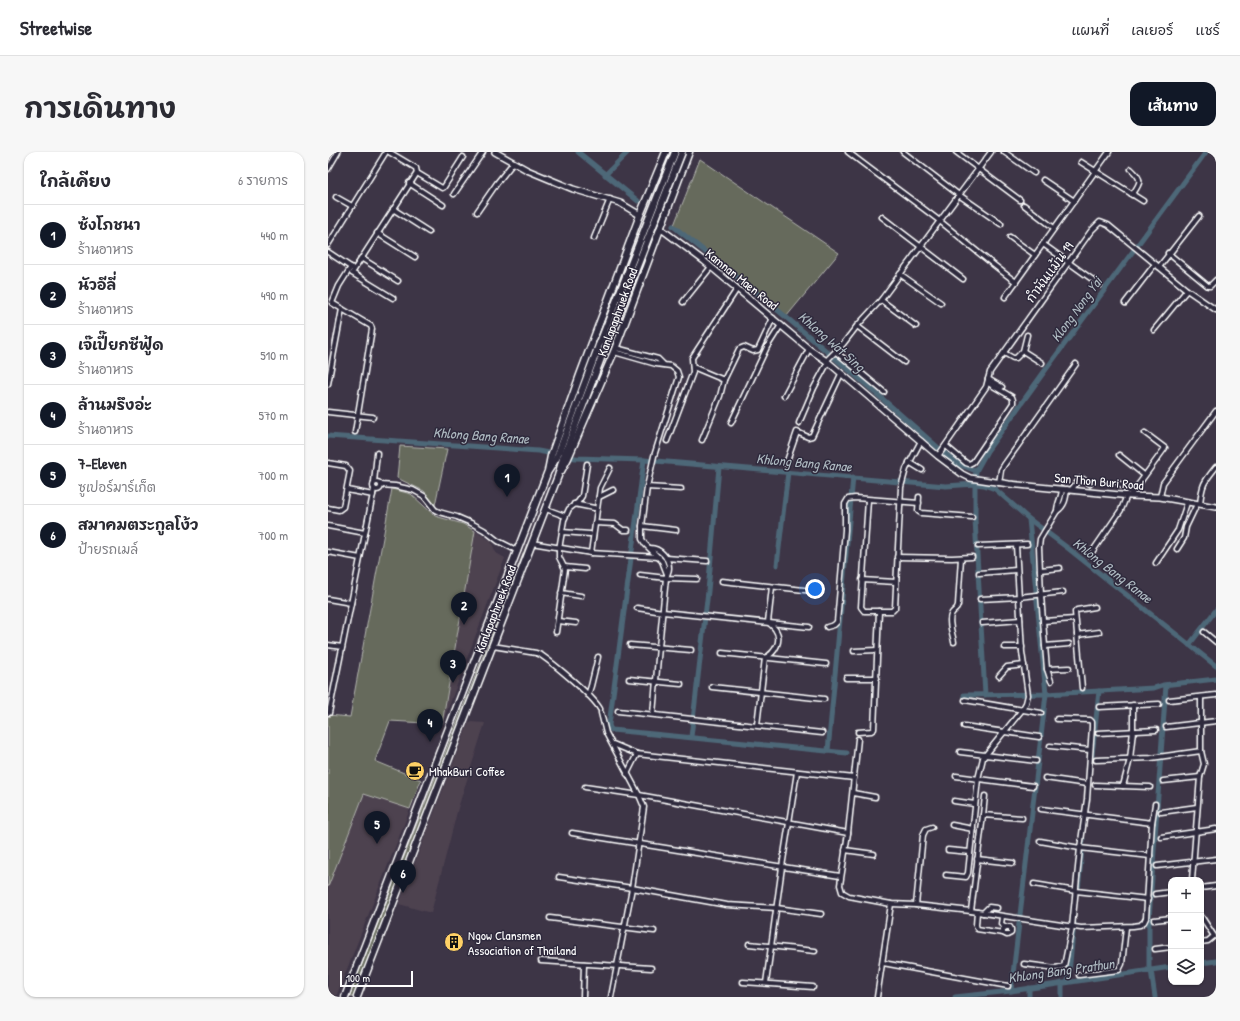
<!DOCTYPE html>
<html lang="th">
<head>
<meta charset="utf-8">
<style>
  :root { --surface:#fff; --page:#f7f7f7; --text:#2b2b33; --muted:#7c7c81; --line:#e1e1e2; --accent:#111827 }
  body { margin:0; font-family:"Patrick Hand","Playpen Sans Thai",sans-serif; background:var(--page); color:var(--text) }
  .controls { position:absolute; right:12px; bottom:12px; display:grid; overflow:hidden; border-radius:8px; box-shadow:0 1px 3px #0004 }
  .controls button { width:36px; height:36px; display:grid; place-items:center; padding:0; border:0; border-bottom:1px solid var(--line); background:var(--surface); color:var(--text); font:20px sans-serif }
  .scale { position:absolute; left:12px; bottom:10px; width:73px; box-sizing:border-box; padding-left:4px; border:2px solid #fff; border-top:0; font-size:11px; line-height:14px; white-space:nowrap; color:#fff; -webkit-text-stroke:3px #2f2a3d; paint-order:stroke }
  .you { position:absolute; left:487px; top:437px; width:14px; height:14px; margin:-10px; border:3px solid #fff; border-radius:50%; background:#1a73e8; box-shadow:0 0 0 6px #1a73e833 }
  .badge { display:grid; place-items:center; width:26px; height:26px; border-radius:50%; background:var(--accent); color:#fff; font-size:13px; font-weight:700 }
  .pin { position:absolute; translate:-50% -33px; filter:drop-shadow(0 1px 2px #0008) }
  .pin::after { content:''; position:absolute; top:21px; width:14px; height:12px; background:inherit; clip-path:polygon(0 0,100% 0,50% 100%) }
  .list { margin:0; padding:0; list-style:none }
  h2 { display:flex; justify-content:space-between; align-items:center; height:52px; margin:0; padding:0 16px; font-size:17px }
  h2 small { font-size:13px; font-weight:400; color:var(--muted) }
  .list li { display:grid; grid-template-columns:26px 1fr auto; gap:12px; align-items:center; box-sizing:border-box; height:60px; padding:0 16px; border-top:1px solid var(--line) }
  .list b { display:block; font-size:15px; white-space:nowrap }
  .list p { margin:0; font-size:13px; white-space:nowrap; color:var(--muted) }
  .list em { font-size:13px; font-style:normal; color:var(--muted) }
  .icon { flex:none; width:22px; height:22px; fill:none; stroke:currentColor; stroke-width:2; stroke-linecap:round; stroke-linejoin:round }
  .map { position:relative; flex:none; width:888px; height:845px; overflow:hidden; border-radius:12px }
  header { display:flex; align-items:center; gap:24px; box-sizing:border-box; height:56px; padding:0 20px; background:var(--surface); border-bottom:1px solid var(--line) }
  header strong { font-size:19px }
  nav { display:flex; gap:22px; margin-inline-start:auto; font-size:14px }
  .intro { display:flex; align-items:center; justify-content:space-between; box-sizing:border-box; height:96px; padding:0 24px }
  h1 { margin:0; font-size:28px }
  .button { padding:10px 18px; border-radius:12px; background:var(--accent); color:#fff; font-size:14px; font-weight:700 }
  main { display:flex; gap:24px; padding:0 24px }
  aside { flex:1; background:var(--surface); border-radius:12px; box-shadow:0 1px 3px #0004 }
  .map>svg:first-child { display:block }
  .built { fill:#4e4250 }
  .green { fill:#666a5c; stroke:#b2b4ae }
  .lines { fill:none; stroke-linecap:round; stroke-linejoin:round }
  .canal { stroke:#4e6778; stroke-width:5 }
  .minor-casing { stroke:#fff; stroke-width:7 }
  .tertiary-casing { stroke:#fff; stroke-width:8 }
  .primary-casing { stroke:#fff; stroke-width:9 }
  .minor { stroke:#2f2a3d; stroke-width:4 }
  .tertiary { stroke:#2f2a3d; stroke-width:5 }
  .primary { stroke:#2f2a3d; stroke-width:6 }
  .primary-bridge-casing { stroke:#fff; stroke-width:9; stroke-linecap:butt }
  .primary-bridge { stroke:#2f2a3d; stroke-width:6 }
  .labels { text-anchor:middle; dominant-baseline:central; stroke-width:3; stroke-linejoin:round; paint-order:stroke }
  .street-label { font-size:13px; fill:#fff; stroke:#2f2a3d }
  .poi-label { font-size:13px; fill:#fff; stroke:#2f2a3d; text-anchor:start }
  .water-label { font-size:14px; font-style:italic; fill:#afbbc2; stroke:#2f2a3d }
</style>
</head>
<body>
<header>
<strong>Streetwise</strong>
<nav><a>แผนที่</a><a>เลเยอร์</a><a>แชร์</a></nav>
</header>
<div class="intro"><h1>การเดินทาง</h1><a class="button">เส้นทาง</a></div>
<main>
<aside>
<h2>ใกล้เคียง<small>6 รายการ</small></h2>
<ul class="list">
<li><span class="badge">1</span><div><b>ซ้งโภชนา</b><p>ร้านอาหาร</p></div><em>440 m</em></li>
<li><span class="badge">2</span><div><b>นัวอีลี่</b><p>ร้านอาหาร</p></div><em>490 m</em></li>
<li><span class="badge">3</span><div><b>เจ๊เปี๊ยกซีฟู้ด</b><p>ร้านอาหาร</p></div><em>510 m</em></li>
<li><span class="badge">4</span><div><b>ล้านมรึงอ่ะ</b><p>ร้านอาหาร</p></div><em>570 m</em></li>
<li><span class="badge">5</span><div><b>7-Eleven</b><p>ซูเปอร์มาร์เก็ต</p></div><em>700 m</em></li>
<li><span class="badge">6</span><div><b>สมาคมตระกูลโง้ว</b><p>ป้ายรถเมล์</p></div><em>700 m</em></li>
</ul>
</aside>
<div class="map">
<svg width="888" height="845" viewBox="0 0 888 845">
  <rect width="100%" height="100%" fill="#3d3546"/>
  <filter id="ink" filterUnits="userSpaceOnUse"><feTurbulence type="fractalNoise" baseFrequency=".025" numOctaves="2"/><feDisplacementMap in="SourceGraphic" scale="8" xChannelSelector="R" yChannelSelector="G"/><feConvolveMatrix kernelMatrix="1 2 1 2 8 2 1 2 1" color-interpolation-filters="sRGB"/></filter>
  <g filter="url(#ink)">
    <g class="built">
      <path d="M147 379 163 389 168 401 177 406 114 572Z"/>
      <path d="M141 570 157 571 130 656 103 761 71 752Z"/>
      <path d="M36 642 82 657 8 845H0V735Z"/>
    </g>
    <g class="green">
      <path d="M372 7 511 101 458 165 346 73Z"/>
      <path d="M72 294 119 297 107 353 96 339 69 326Z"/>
      <path d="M64 337 83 342 107 364 135 372 147 379 114 572 62 569 47 609 93 628 82 657 36 642 0 735V563L22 565Z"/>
      <path d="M199 392 172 466 26 845H21Z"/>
    </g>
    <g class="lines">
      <g class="canal">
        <path d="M250 0 310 49"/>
        <path d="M277 23 300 0"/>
        <path d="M345 74 440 150 534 229 615 300 630 312 648 319"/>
        <path d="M0 284 210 299 226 302"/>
        <path d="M238 305 248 306 316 308 618 334 647 332 656 333 667 337 701 367 741 397 888 514"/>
        <path d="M316 308 281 573 282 576 284 578 519 601"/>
        <path d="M449 413 460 320"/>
        <path d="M861 493 888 458"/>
        <path d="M636 543 718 542 826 536 835 533 888 527"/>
        <path d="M657 543 647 367V332L648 319 659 299 716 220 878 0"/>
        <path d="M363 585 380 439 391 315"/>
        <path d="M500 599 525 325"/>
        <path d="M764 604 771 539"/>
        <path d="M750 739 755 687"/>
        <path d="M873 811 888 809"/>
        <path d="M821 818V767L838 533"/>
        <path d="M823 818 827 845"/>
        <path d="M740 830 746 771"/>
        <path d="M734 831V845"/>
        <path d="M701 836V845"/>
        <path d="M683 839 718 542 701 367"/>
        <path d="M627 845 683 839 843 815"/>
      </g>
      <defs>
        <g id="minor">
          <path d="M61 0 88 16 89 21 24 121 65 146"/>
          <path d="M520 0C551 24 582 46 613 70 638 90 662 111 688 130"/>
          <path d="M575 0 631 43 673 72"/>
          <path d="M628 0 692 48"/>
          <path d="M676 0 706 21"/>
          <path d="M753 10 815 49"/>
          <path d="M0 17 10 0"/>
          <path d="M803 17C815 28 813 30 804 43"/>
          <path d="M89 21 114 36 116 35 135 5"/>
          <path d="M715 28 746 49"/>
          <path d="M81 31 115 53"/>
          <path d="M126 42 155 0"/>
          <path d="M8 45 24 54"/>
          <path d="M696 53 726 76"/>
          <path d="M65 57 101 80"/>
          <path d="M149 60 169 31 185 11"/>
          <path d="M554 65 635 127"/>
          <path d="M49 81 87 105"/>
          <path d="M682 85 707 103"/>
          <path d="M266 86 282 47"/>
          <path d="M715 92 772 133"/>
          <path d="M0 93 58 0"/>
          <path d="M0 100 24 116"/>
          <path d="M840 101 880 134H882L888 128"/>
          <path d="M33 106 70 129"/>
          <path d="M23 115 11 134 4 151 43 174 44 177 27 280"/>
          <path d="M831 115 871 64"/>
          <path d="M572 122 613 151"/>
          <path d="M677 145 781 0"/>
          <path d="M553 148 588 174"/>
          <path d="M355 150 383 115"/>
          <path d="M797 151 827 112"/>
          <path d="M529 174 576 210"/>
          <path d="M826 178 859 138"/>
          <path d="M288 196 330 207 335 212"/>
          <path d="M695 199 714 211"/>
          <path d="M286 200 328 212 343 214 349 219 351 225 326 304 319 335 314 374V387L317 392 334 409 339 422"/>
          <path d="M508 200 556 240"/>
          <path d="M676 201 685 206H688L695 199 699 183"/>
          <path d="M498 209 515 192 529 174 553 148 663 0"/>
          <path d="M365 215 396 228"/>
          <path d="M660 227 674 235"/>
          <path d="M0 232 14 157"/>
          <path d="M456 244 481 197"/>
          <path d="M0 260 45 265"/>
          <path d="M403 271 439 195 453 173"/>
          <path d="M471 271 486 236 500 210"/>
          <path d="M374 288 392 244 396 228 411 197 416 195 425 199 430 198 445 166"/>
          <path d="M339 289 365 220 364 206 409 137"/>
          <path d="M618 294 638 311 641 312 645 310 685 251V248L684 245 660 231"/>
          <path d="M791 303 816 323"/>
          <path d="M610 304 658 235 662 220 763 79 772 70 780 73 859 138 888 158"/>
          <path d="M581 310 594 318"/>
          <path d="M0 311 18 314 22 319 15 355 11 358 0 356"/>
          <path d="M458 312 469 280 480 285 484 284 513 222"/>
          <circle cx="49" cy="334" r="4"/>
          <path d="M46 330 49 301"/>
          <path d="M671 331 673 318 676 313 748 212"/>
          <path d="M790 331 804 341"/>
          <path d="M53 333 67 334 85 338 96 344 107 358 111 360 129 365 143 371 156 378 170 389 190 399"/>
          <path d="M319 335 353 337"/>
          <path d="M19 338 45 343"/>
          <path d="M743 338 752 327H755L762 332"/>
          <path d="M802 344 837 296 817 281"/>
          <path d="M271 345 285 338"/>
          <path d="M591 345 590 359 593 361 644 365"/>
          <path d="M832 345 835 331 888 259"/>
          <path d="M540 348 533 455 536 459H564L567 456 573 335 578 317 593 289"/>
          <path d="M246 352 266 356"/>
          <path d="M872 352C874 332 876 330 888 315"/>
          <path d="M218 357 237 364"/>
          <path d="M729 359C737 354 738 346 739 337"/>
          <path d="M267 371 287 372 295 378H300"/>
          <path d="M0 374 37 381"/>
          <path d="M314 374 348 378"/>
          <path d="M234 380 262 382"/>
          <path d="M204 391 263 401 331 405"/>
          <path d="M650 394 699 392"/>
          <path d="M322 396C332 396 341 406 341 416 341 420 339 422 338 426L331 495 325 562"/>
          <path d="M849 397 856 386 858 375 869 352"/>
          <path d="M0 400 32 406"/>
          <path d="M263 401 272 336 282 316"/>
          <path d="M762 403 793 358 799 343"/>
          <path d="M569 405 624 406 644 405"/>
          <path d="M338 406 379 409"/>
          <path d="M828 411 850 378 859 351"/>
          <path d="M237 415 257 417"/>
          <path d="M712 418 732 416"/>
          <path d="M651 421 688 418"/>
          <path d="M312 423 338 426 369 427"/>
          <path d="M534 428 568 430"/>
          <path d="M394 429 485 439"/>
          <path d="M233 441 253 444"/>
          <path d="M0 447 23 451"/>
          <path d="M652 447 691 445 735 440"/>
          <path d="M309 456 335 460 481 475"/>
          <path d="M230 469 248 471"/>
          <path d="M715 469 747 467"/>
          <path d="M654 471 692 468"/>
          <path d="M499 475 506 473 509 470 517 378V352L520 347 527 346 591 351"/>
          <path d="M228 480 237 417 231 405V397L236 368 241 357 250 350 254 344 259 312"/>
          <path d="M876 480 888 490"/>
          <path d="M749 483 771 480"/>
          <path d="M626 490C625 483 619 468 624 461 627 457 629 458 630 453L633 406"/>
          <path d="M0 493 14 495"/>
          <path d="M302 493 363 498"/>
          <path d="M165 494 208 501 213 503C226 512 265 544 272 557"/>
          <path d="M717 494 741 492"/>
          <path d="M676 495H694"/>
          <path d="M526 499 549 498"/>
          <path d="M394 501 498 512"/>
          <path d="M719 517 741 516"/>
          <path d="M671 524 679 515 696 513"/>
          <path d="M518 526H549"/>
          <path d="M301 527 353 532"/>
          <path d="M723 529 719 517 717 494 713 443 711 395 712 387 715 382 729 359C729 351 734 345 734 337"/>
          <path d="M384 535 496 547"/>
          <path d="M754 536 747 460 749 458 767 455"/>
          <path d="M260 543 263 534 270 505"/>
          <path d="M637 548 713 561"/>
          <path d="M841 548 888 543"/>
          <path d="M771 555 831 552"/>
          <path d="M290 559 494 581"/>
          <path d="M1 561 46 337"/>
          <path d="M273 561 278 581 311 643 316 655 304 736 283 845"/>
          <path d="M429 573 437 506C447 501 455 488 447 477 445 474 442 472 440 470L444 435"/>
          <path d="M636 574 711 585"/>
          <path d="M838 575 888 569"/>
          <path d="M530 580 543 579 546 577 551 459"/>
          <path d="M770 581 828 578"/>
          <path d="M530 587 520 681 512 733 514 740 521 744 563 752 588 753 643 759 753 776 805 774 812 773 816 770 818 766 824 671 827 652"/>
          <path d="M285 592 309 602 526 626"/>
          <path d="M722 594 762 598"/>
          <path d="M632 600 708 609"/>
          <path d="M768 608 823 606 873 599"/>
          <path d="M299 622 309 602"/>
          <path d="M628 624 705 634"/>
          <path d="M717 626 759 632"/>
          <path d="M835 629 872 625"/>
          <path d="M767 633 822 635"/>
          <path d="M795 634 802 607 805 579V553"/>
          <path d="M257 635 311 643 520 681"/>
          <path d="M525 641 547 645"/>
          <path d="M626 649 647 652"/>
          <path d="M713 657 824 671"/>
          <path d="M833 660 869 655"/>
          <path d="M655 663 657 644"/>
          <path d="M624 673 645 677"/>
          <path d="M244 681 512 724"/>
          <path d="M833 685 888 677"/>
          <path d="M712 689 752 696 822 704"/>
          <path d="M517 698 546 702"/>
          <path d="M620 698 642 700"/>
          <path d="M649 707 685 711"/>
          <path d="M829 714 888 707"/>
          <path d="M618 723 638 725 640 721 650 627 655 606 694 558 698 551 700 543 694 500 688 393"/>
          <path d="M231 725 304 736 399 753 449 756 493 762"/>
          <path d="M864 728 872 625 876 612 873 599V545"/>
          <path d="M706 732 748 739 820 747"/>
          <path d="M873 736 888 734"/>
          <path d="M827 742 843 740"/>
          <path d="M588 753 595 683 598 677 604 675"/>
          <path d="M643 759 655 663 694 666"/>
          <path d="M649 760 648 773 649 777 675 781 679 783 683 781V777L682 775H678L675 777V781"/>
          <path d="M655 761 661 755 669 756"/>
          <path d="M873 764 886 784"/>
          <path d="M674 765 673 772 678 775"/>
          <path d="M222 766 326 779"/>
          <path d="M826 768 843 766"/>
          <path d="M873 790 880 789 886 784"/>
          <path d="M421 792 487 799"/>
          <path d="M827 797 843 795"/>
          <path d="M213 809 323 816"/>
          <path d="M555 811 680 834"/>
          <path d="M696 812 728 816 736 814 744 775 752 696 759 647 764 575V570L762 568 729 567"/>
          <path d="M751 823 791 818 794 812 798 775"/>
          <path d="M415 830 485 835"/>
          <path d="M438 831 454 715 469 620"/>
          <path d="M255 845 256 812"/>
          <path d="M549 845 563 752"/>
        </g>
        <g id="tertiary">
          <path d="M167 0 199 18 245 37 292 51 312 63"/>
          <path d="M332 76 376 109 481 197 500 210 610 304 634 322 642 326 681 332 802 344 832 345 888 355"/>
        </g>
        <g id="primary">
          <path d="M221 318 229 305 271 193"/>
          <path d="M233 319 240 306 286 200 361 0"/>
          <path d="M17 845 220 319 223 304 252 223 312 63 338 0"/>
          <path d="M29 845 230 324 235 306 277 196"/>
        </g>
      </defs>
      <use href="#minor" class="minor-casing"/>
      <use href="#tertiary" class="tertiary-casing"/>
      <use href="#primary" class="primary-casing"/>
      <use href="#minor" class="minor"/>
      <use href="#tertiary" class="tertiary"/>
      <use href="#primary" class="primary"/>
      <defs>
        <g id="primary-bridge">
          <path d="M271 193 347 0"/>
          <path d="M277 196 354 0"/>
        </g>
      </defs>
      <use href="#primary-bridge" class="primary-bridge-casing"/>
      <use href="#primary-bridge" class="primary-bridge"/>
    </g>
  </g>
  <defs>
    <symbol id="cafe-disc" viewBox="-11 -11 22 22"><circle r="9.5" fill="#ffd166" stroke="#2f2a3d"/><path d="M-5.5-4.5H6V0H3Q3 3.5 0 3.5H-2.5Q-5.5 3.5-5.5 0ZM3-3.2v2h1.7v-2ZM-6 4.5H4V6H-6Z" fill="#111"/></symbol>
    <symbol id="building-disc" viewBox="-11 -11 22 22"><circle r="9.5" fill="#ffd166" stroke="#2f2a3d"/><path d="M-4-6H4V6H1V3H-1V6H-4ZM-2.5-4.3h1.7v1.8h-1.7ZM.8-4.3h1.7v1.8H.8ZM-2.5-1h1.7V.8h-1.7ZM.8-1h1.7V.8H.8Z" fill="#111"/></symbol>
  </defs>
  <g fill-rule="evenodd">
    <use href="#cafe-disc" x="76" y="608" width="22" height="22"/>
    <use href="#building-disc" x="115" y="779" width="22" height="22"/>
  </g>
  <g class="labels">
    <g class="street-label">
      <text transform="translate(721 120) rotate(-54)">กำนันแม้น 19</text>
      <text transform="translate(414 127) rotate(39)">Kamnan Maen Road</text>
      <text transform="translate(289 160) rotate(-70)">Kanlapaphruek Road</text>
      <text transform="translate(771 329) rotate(5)">San Thon Buri Road</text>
      <text transform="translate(167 457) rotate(-69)">Kanlapaphruek Road</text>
    </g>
    <g class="poi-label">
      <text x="101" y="619">MhakBuri Coffee</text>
      <text x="140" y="783">Ngow Clansmen<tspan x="140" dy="15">Association of Thailand</tspan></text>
    </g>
    <g class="water-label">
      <text transform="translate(748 157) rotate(-54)">Klong Nong Yai</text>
      <text transform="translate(504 189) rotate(41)">Khlong Wat Sing</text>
      <text transform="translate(153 283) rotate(4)">Khlong Bang Ranae</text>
      <text transform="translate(476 310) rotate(5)">Khlong Bang Ranae</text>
      <text transform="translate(785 418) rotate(38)">Khlong Bang Ranae</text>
      <text transform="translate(733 818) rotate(-8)">Khlong Bang Prathun</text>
    </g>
  </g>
</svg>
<div class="controls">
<button>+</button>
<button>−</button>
<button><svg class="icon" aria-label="layers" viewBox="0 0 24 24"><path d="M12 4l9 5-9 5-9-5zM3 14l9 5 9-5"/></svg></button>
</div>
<div class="scale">100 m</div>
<div class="you"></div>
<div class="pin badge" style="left:179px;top:345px">1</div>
<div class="pin badge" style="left:136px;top:473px">2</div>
<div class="pin badge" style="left:125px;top:531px">3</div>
<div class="pin badge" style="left:102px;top:590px">4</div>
<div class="pin badge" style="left:49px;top:692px">5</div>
<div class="pin badge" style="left:75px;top:741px">6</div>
</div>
</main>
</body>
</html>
